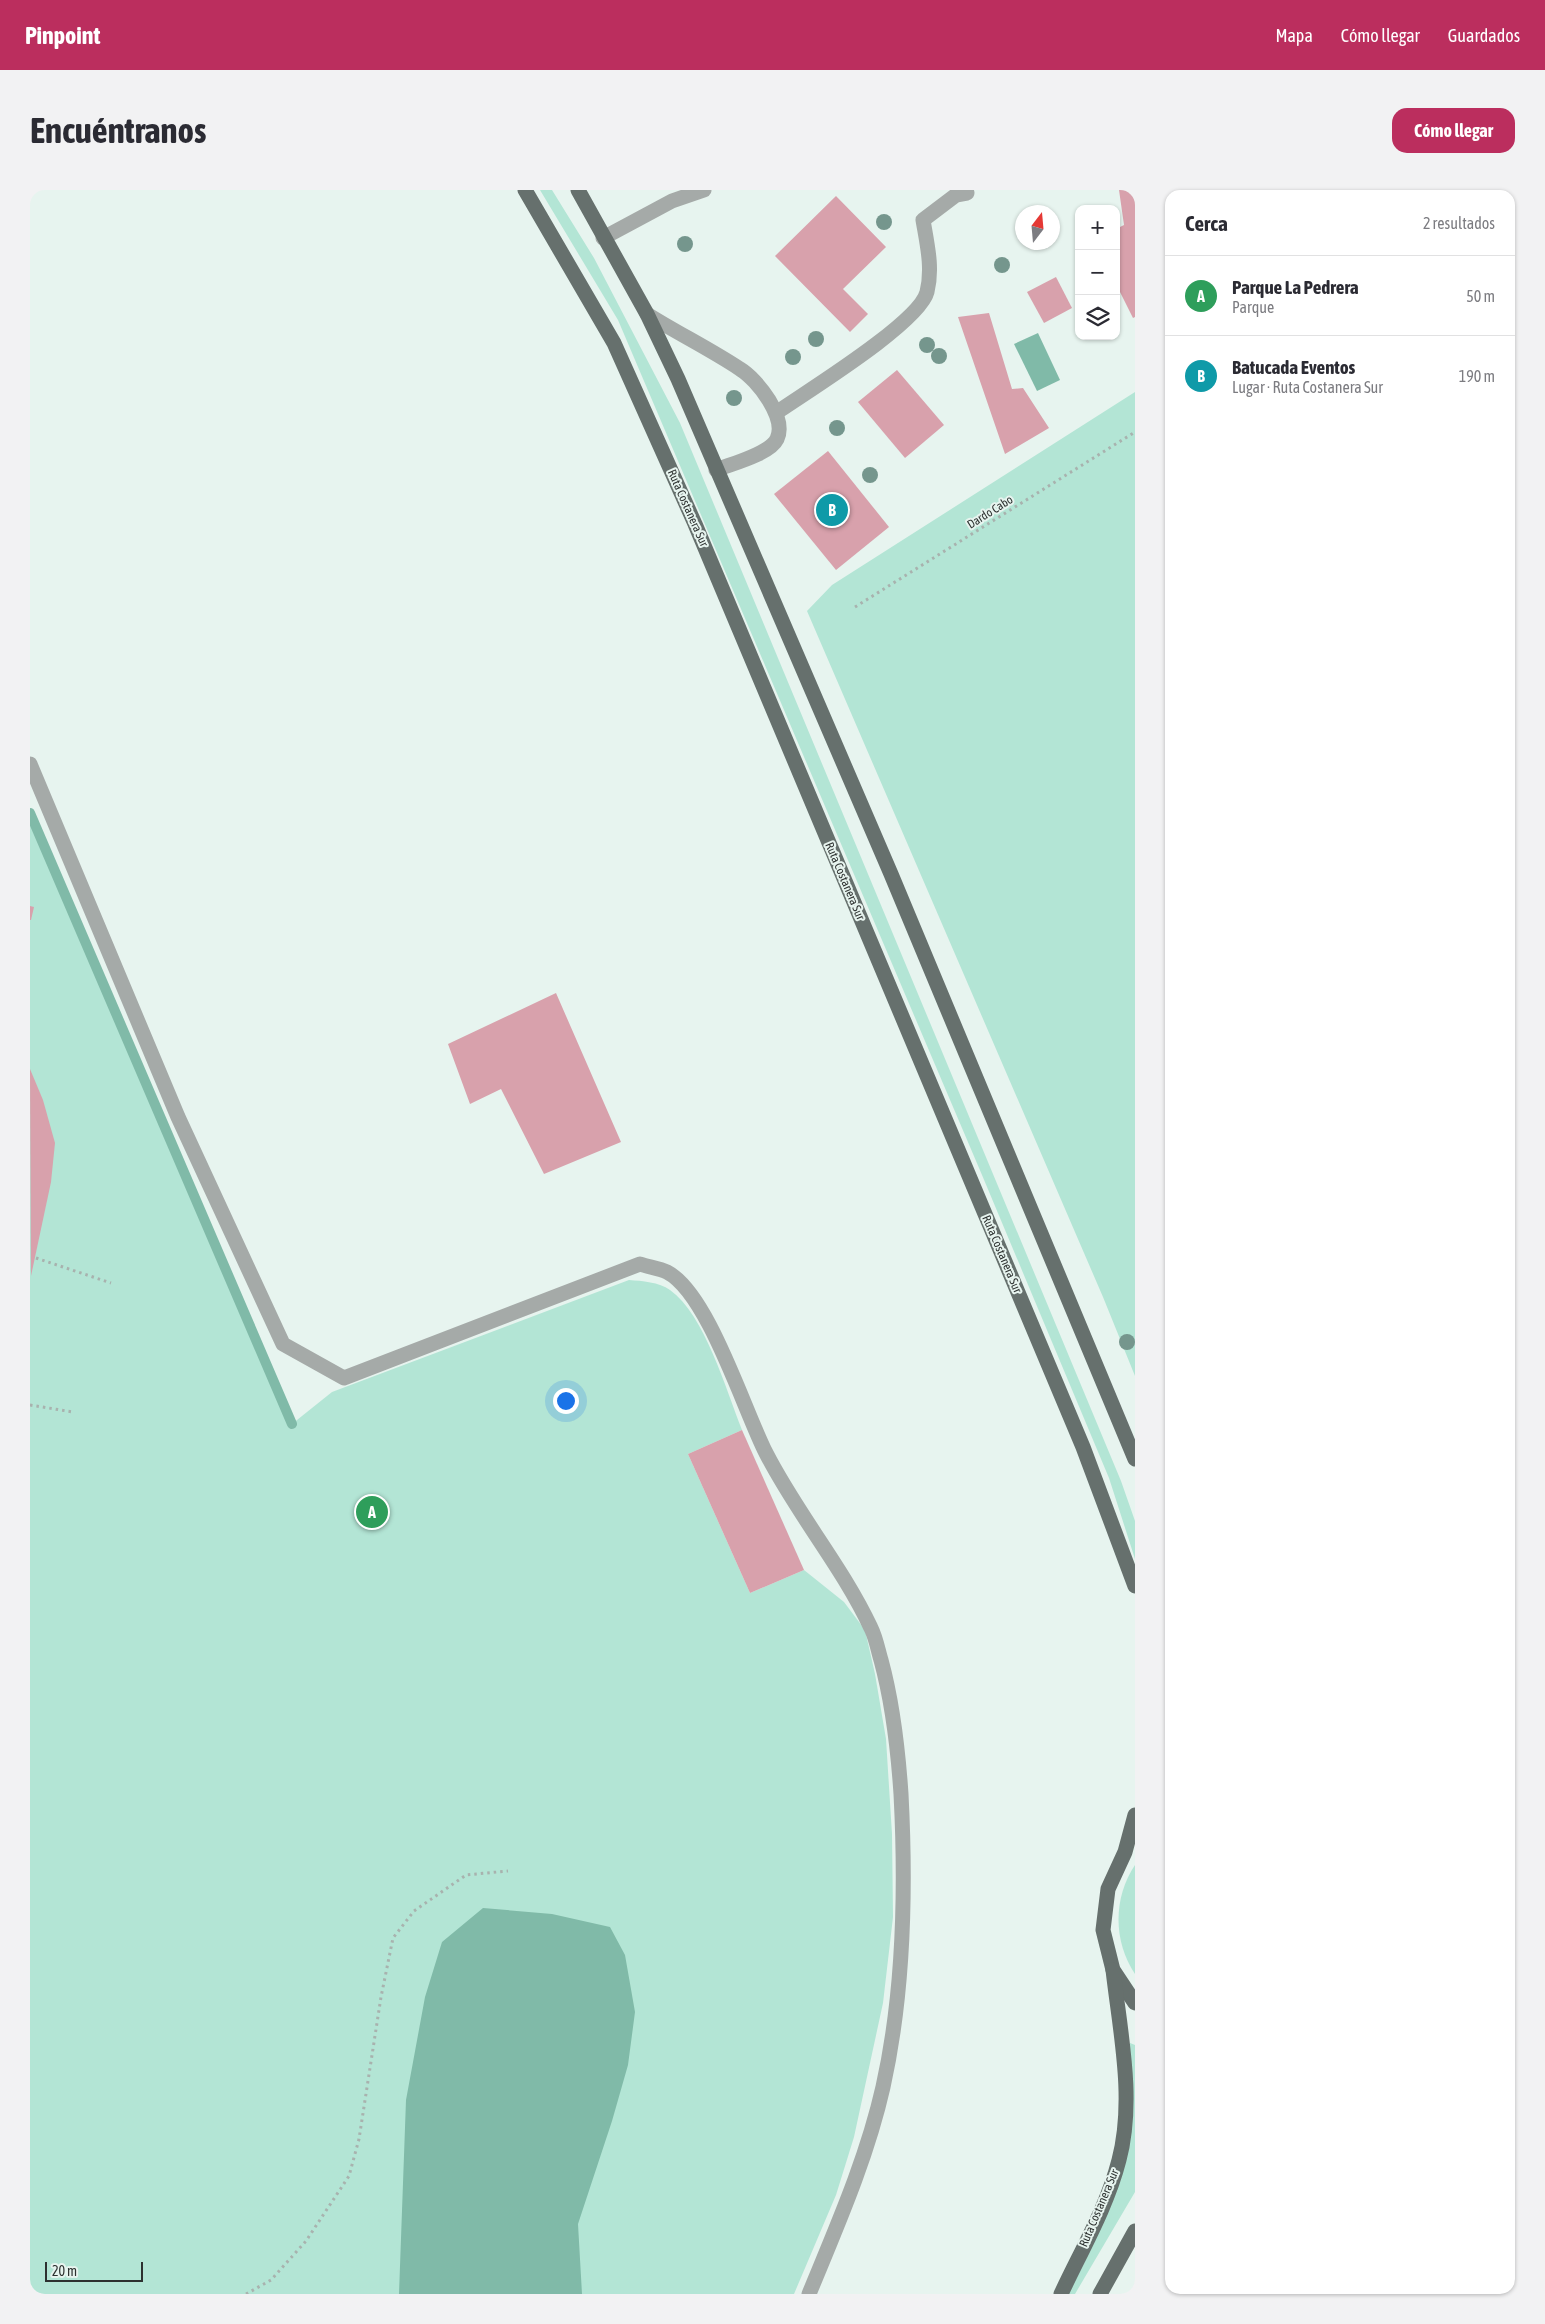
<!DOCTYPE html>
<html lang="es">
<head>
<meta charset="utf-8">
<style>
  :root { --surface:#fff; --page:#f2f2f3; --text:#2b2b33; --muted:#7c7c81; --line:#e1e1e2; --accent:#bb2e5e }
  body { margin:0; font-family:"Asap Condensed",sans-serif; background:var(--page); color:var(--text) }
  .controls { position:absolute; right:15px; top:15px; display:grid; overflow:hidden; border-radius:10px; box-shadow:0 1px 4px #0004 }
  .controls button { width:45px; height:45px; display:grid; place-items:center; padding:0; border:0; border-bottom:1px solid var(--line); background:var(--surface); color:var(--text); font:25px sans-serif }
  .compass { position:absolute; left:985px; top:15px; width:45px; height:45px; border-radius:50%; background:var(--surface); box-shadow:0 1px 4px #0004; rotate:16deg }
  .scale { position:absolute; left:15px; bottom:12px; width:98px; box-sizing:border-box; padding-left:5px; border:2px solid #2d3130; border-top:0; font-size:14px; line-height:18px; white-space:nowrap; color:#2d3130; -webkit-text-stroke:4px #e7f4ef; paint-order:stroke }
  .you { position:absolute; left:535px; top:1210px; width:18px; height:18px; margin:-12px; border:4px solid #fff; border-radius:50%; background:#1a73e8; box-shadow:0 0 0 8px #1a73e833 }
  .badge { display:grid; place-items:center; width:32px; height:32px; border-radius:50%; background:var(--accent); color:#fff; font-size:16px; font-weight:700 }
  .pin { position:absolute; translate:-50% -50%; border:2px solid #fff; box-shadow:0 1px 5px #0006 }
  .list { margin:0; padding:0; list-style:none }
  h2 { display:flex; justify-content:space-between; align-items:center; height:65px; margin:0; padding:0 20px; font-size:21px }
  h2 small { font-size:16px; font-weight:400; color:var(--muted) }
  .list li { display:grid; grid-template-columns:32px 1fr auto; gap:15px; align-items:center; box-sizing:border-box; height:80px; padding:0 20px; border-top:1px solid var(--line) }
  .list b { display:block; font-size:19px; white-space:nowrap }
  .list p { margin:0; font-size:16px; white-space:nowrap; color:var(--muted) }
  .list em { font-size:16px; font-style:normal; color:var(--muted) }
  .icon { flex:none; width:28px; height:28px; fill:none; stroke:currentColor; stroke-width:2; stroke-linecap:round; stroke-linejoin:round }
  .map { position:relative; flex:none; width:1105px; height:2104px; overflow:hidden; border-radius:15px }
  header { display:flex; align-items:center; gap:30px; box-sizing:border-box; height:70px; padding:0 25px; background:var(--accent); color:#fff }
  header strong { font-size:24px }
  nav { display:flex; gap:28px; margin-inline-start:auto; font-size:18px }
  .intro { display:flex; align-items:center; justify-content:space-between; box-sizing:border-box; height:120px; padding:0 30px }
  h1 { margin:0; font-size:35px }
  .button { padding:12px 22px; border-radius:15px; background:var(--accent); color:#fff; font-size:18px; font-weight:700 }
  main { display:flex; gap:30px; padding:0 30px }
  aside { flex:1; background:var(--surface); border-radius:15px; box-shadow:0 1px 4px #0004 }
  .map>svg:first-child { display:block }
  .green { fill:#b3e5d5 }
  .water { fill:#80baa8 }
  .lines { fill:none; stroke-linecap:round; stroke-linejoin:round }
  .stream { stroke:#80baa8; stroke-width:10 }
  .building { fill:#d8a1ac }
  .path { stroke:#a8b2ae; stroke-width:3; stroke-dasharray:2.5 4; stroke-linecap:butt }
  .minor { stroke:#a5aaa8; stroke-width:15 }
  .major { stroke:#66706d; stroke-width:15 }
  .tree { fill:#75968d }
  .labels { text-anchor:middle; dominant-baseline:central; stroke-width:4; stroke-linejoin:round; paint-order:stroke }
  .street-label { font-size:12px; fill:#2d3130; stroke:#e7f4ef }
</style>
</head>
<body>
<header>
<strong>Pinpoint</strong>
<nav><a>Mapa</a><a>Cómo llegar</a><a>Guardados</a></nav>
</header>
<div class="intro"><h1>Encuéntranos</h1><a class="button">Cómo llegar</a></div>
<main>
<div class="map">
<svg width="1105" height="2104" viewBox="0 0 1105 2104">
  <rect width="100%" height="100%" fill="#e7f4ef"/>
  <g class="green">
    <path d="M510 0H522L564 68 650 233 1091 1291 1105 1331V1369L1079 1288 952 985 588 130Z"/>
    <path d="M1105 202V1186L1073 1107 777 421 802 395Z"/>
    <path d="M0 624 262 1234 302 1202 599 1090C612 1091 629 1092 640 1100 675 1125 696 1200 712 1240L658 1264 720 1403 774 1380 814 1412 835 1440 845 1484 856 1549 862 1644 863 1727 853 1813 824 1947 806 2005 764 2104H0Z"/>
    <path d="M1105 1675V1784C1083 1751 1083 1708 1105 1675Z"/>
    <path d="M1100 1853 1105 1855V2002L1045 2104H1033L1102 1920Z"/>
  </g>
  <g class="water">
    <path d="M1008 143 1030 190 1007 201 984 154Z"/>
    <path d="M453 1718 522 1724 580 1737 595 1765 605 1822 598 1875 582 1931 548 2034 552 2104H369L376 1910 395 1807 412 1752Z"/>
  </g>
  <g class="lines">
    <path class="stream" d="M0 623 262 1234"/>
  </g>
  <g class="building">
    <path d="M1089 0H1105V127L1103 128 1086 94V39L1094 35Z"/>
    <path d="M806 6 856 57 813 99 838 124 820 142 745 66Z"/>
    <path d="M1026 87 1042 118 1014 133 997 102Z"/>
    <path d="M959 123 982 199 993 198 1019 238 975 264 928 127Z"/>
    <path d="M867 180 914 235 875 268 828 212Z"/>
    <path d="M798 261 859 337 806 380 744 304Z"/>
    <path d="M0 716 4 717 1 730H0Z"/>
    <path d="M526 803 591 952 514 984 471 899 440 914 418 854Z"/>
    <path d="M0 879 13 910 25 953 21 992 1 1086Z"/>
    <path d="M712 1240 774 1380 720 1403 658 1264Z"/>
  </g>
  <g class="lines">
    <g class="path">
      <path d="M825 417 1105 242"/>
      <path d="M6 1068 81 1093"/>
      <path d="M0 1215 43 1222"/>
      <path d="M216 2104 241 2090 276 2051 319 1986 329 1949 351 1807 363 1748 384 1721 436 1685 478 1681"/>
    </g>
    <g class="minor">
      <path d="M573 48 642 11 674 0"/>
      <path d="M617 124C647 143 680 159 710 179 728 190 757 228 747 249 740 264 701 274 686 280"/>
      <path d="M746 223C776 202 889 133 897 102 903 78 897 54 893 30L926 5 937 3"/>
      <path d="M0 574 148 927 253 1154 314 1188 610 1074C618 1077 629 1078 637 1082 678 1103 714 1220 736 1263 767 1324 812 1376 841 1438 846 1448 848 1460 851 1470 863 1514 868 1559 871 1604 876 1699 874 1803 853 1897 837 1968 807 2036 779 2104"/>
    </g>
    <g class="major">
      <path d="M495 0 584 153 665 334 1053 1257 1105 1396"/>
      <path d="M548 0 617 124 648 189 861 684 1105 1269"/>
      <path d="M1105 1625 1095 1662 1078 1699 1073 1740 1083 1780 1105 1813"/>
      <path d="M1031 2104C1051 2061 1077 2017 1089 1970 1105 1909 1090 1842 1083 1780"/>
      <path d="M1070 2104 1105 2041"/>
    </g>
  </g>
  <g class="tree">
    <circle cx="854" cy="32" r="8"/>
    <circle cx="655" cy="54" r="8"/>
    <circle cx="972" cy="75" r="8"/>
    <circle cx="786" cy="149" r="8"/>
    <circle cx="897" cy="155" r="8"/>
    <circle cx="909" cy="166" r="8"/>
    <circle cx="763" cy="167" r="8"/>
    <circle cx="704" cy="208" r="8"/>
    <circle cx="807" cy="238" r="8"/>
    <circle cx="840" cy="285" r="8"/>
    <circle cx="1097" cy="1152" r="8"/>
  </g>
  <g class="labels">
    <g class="street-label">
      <text transform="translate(658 318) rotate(66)">Ruta Costanera Sur</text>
      <text transform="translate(960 322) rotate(-32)">Dardo Cabo</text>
      <text transform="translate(815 691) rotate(67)">Ruta Costanera Sur</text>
      <text transform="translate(972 1064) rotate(67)">Ruta Costanera Sur</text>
      <text transform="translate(1069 2018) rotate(-67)">Ruta Costanera Sur</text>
    </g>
  </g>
</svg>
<div class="controls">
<button>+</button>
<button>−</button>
<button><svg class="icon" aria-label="layers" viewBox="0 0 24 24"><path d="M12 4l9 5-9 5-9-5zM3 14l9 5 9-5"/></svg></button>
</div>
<svg class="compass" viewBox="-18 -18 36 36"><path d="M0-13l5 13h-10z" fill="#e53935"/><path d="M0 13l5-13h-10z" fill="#7c7c81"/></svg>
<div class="scale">20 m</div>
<div class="you"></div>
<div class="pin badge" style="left:342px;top:1322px;background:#2e9e5b">A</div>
<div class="pin badge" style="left:802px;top:320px;background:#0f9aa8">B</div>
</div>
<aside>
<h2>Cerca<small>2 resultados</small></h2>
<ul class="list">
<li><span class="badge" style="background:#2e9e5b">A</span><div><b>Parque La Pedrera</b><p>Parque</p></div><em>50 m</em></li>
<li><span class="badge" style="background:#0f9aa8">B</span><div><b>Batucada Eventos</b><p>Lugar · Ruta Costanera Sur</p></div><em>190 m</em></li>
</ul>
</aside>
</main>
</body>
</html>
